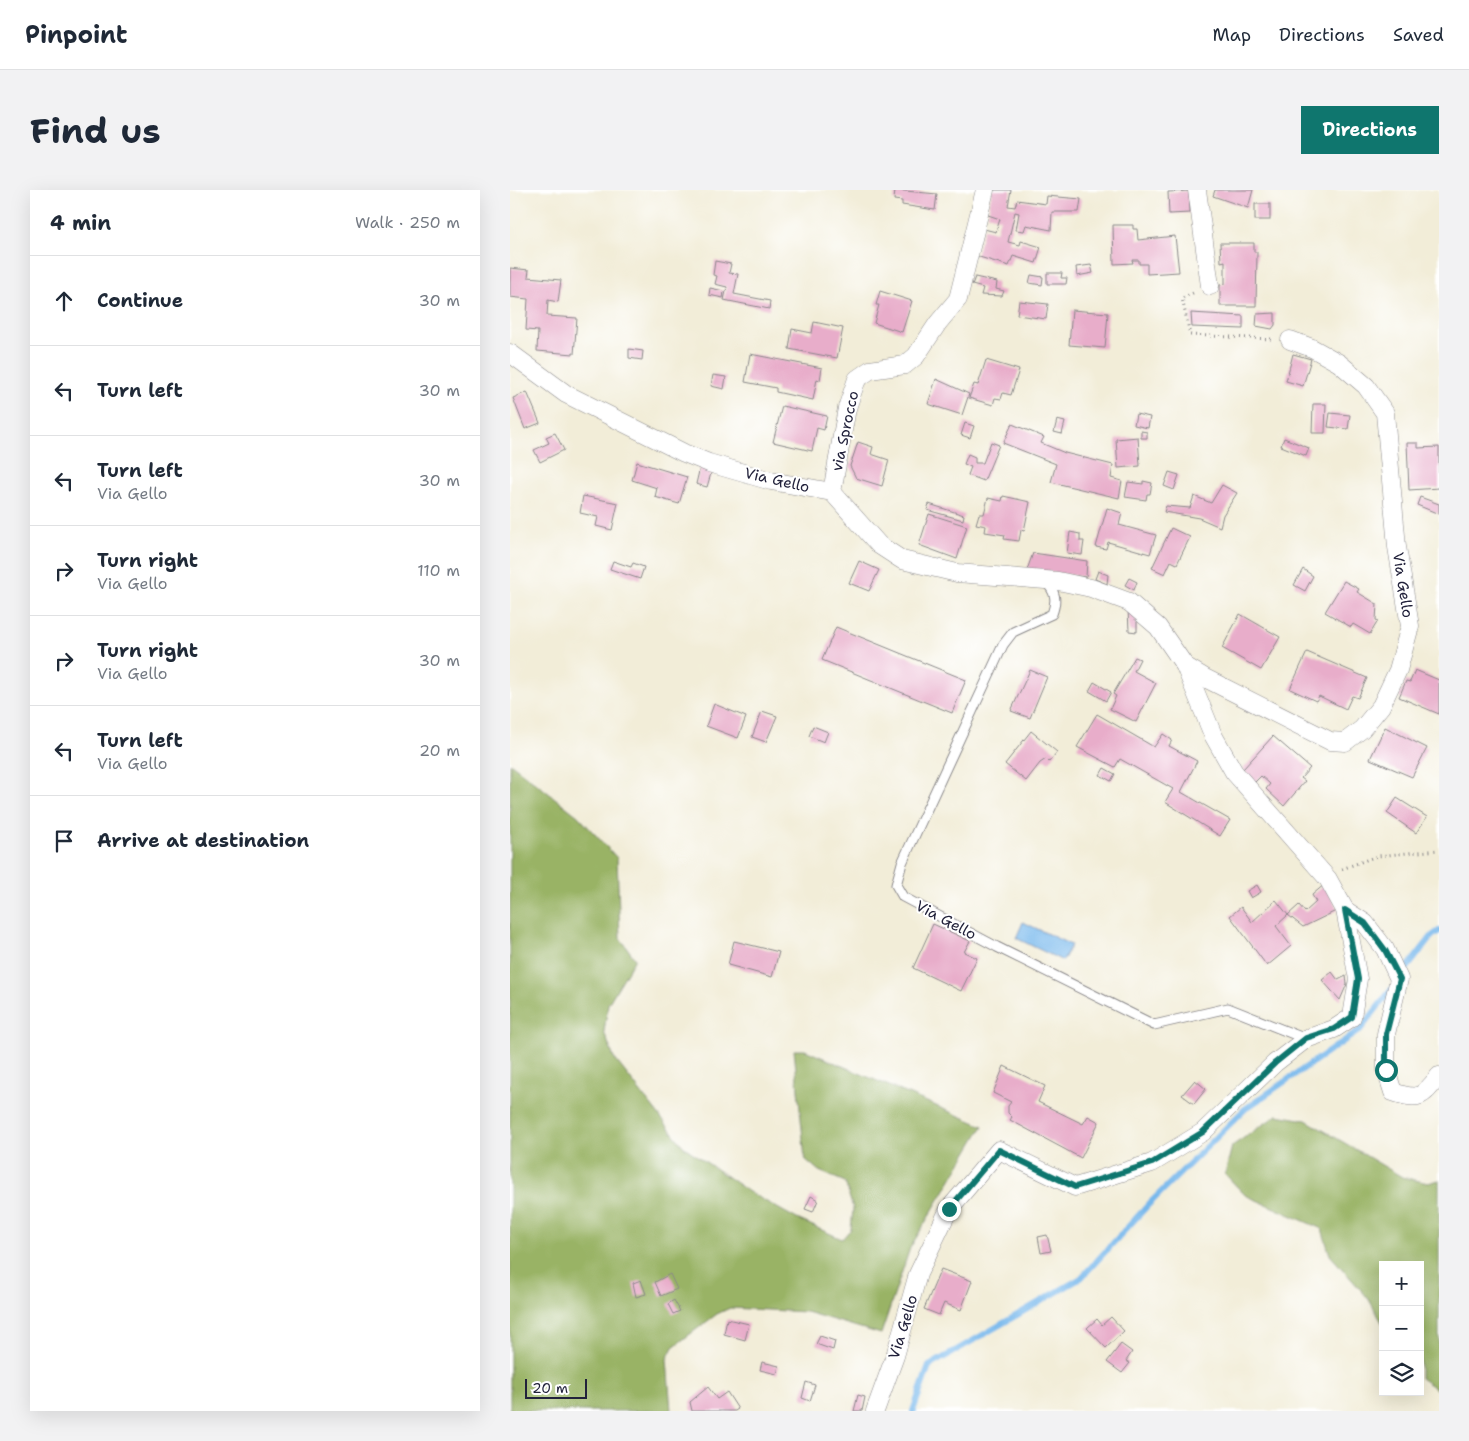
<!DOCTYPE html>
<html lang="en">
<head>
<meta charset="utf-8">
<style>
  :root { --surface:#fff; --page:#f2f2f3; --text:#1f2937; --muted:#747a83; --line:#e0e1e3; --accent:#0f766e }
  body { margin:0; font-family:"Shantell Sans",sans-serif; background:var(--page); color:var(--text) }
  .controls { position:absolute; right:15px; bottom:15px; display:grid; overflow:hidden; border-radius:0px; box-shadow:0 5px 20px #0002 }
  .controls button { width:45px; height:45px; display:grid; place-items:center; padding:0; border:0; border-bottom:1px solid var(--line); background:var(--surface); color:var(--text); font:25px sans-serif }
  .scale { position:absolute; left:15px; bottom:12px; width:62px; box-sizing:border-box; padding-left:5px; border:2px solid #22223b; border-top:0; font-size:14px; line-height:18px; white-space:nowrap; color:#22223b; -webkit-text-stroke:4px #fff; paint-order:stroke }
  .stop { position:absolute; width:15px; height:15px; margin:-11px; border:4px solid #0f766e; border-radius:50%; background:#fff }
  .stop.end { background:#0f766e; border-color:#fff; box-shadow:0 1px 5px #0008 }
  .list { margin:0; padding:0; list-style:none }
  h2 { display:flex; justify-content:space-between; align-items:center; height:65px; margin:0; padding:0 20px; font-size:21px }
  h2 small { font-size:16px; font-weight:400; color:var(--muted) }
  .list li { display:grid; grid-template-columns:32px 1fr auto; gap:15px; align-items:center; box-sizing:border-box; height:90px; padding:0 20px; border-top:1px solid var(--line) }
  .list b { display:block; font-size:19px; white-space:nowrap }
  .list p { margin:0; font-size:16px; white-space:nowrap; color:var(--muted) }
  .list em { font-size:16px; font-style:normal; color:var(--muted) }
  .icon { flex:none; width:28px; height:28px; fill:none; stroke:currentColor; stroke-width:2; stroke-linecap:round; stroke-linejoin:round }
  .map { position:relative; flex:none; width:929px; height:1221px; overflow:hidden; border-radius:0px }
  header { display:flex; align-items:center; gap:30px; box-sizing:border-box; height:70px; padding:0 25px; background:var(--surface); border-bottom:1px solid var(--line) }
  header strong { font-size:24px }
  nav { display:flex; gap:28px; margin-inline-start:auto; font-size:18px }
  .intro { display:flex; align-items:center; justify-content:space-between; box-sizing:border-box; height:120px; padding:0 30px }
  h1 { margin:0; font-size:35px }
  .button { padding:12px 22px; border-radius:0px; background:var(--accent); color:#fff; font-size:18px; font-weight:700 }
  main { display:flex; gap:30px; padding:0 30px }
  aside { flex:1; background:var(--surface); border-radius:0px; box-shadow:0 5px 20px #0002 }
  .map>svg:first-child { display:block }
  .forest { fill:#99b365; stroke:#5e6a50 }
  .water { fill:#77b8ec; stroke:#4c6d94 }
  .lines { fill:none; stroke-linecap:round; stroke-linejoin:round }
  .stream { stroke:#77b8ec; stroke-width:6 }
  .building { fill:#e8adca }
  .lane-casing { stroke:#8a888a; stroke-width:11 }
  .street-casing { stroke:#8a888a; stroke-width:19 }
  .path { stroke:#8a888a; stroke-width:3; stroke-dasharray:1 4; stroke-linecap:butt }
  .lane { stroke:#fff; stroke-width:9 }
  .street { stroke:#fff; stroke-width:18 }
  .route { stroke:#0f766e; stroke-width:6 }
  .labels { text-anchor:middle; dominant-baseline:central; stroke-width:4; stroke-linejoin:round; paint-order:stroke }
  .street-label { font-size:15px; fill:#22223b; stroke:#fff }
</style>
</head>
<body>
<header>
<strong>Pinpoint</strong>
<nav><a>Map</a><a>Directions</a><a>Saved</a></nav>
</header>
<div class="intro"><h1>Find us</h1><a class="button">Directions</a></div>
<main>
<aside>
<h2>4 min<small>Walk · 250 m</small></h2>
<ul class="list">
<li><svg class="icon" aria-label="ahead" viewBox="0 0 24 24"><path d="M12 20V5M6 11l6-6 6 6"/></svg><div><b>Continue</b></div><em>30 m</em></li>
<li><svg class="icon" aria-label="left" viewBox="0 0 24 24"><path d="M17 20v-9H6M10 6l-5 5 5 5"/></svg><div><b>Turn left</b></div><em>30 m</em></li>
<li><svg class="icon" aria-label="left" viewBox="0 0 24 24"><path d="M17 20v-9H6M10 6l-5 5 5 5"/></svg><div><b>Turn left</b><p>Via Gello</p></div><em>30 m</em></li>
<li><svg class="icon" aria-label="right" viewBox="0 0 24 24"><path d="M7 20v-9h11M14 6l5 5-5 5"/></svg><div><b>Turn right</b><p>Via Gello</p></div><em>110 m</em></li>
<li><svg class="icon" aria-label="right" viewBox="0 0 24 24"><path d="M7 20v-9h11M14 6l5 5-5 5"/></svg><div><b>Turn right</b><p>Via Gello</p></div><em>30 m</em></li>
<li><svg class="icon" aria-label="left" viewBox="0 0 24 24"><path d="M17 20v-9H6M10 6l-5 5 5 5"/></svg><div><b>Turn left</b><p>Via Gello</p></div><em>20 m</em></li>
<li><svg class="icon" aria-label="arrive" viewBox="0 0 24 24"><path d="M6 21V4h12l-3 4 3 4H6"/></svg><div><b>Arrive at destination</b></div></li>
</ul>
</aside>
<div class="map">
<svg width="929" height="1221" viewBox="0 0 929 1221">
  <rect width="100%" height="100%" fill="#fff"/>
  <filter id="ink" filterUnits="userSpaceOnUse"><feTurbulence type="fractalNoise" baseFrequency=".02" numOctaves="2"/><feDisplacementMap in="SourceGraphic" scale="10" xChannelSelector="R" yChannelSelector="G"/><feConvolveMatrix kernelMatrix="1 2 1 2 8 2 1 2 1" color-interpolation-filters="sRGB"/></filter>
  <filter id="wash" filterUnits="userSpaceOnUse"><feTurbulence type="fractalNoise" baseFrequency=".0096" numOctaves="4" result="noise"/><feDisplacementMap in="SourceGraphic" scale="20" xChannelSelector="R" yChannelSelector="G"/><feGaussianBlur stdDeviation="1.12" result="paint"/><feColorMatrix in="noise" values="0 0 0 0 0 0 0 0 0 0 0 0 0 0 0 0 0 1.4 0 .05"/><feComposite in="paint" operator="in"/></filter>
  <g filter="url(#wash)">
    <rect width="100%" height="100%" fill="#f2edd8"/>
    <g class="forest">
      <path d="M0 573 68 626 107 668 110 748 125 769 98 814 94 842 104 868 173 956 239 1002 287 1029 332 1049 341 1039 343 1019 335 992 309 981 295 969 284 860H295L473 936 400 1058 371 1144 296 1122 220 1118 207 1124 163 1157 157 1169 161 1221H0Z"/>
      <path d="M767 925 796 930 892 987 918 993 929 990V1201L910 1188V1075H873V1134L858 1108 820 1065 812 1039 735 1005 715 984 722 956Z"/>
    </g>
    <path class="water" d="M513 732 561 755 553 771 506 748Z"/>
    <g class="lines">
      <g class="stream">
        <path d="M891 786 922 746 929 741"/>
        <path d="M403 1221 419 1176 571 1088 639 1014 735 919 850 840 881 800"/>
      </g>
    </g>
    <g id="blocks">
      <g class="building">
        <path d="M385 0 427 4 425 20 392 15V11L384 10Z"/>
        <path d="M482 0H501L498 16 505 17 507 10 536 14 537 6 571 9 569 22H542L541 40 516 35 514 41 506 40 509 23 505 22 498 52 510 55 511 51 531 57 526 73 503 66 499 76 466 66 474 39 486 42 490 29 478 25Z"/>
        <path d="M705 0H743L738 18 703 6Z"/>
        <path d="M679 1 680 23 659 24 658 2Z"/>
        <rect x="745" y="14" width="15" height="16"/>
        <path d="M603 35H623V39H627L628 50 665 46 669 82 637 84V74H629V70H622L623 73 604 74Z"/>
        <path d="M710 53H744V62H747L746 116H710V95L715 94V71L711 72Z"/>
        <path d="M205 71 221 74 219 83 228 84 224 104 260 111 259 119 214 110 217 97 205 94 207 86 203 85Z"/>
        <path d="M581 75 583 83 567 86 566 77Z"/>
        <path d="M0 78 19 80 18 87 51 90 48 112 38 110 37 126 67 128 64 164 27 161 28 141 16 140 18 109 0 107Z"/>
        <path d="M537 83H552L551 88H557L556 94H537Z"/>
        <path d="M521 85 533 87 532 95 519 93Z"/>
        <path d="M465 87 487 92 486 99 494 101 492 106 471 105 473 98 462 95Z"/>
        <path d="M200 98 214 101 213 108 199 105Z"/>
        <path d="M370 101 402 111 392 142 364 133 369 115H366Z"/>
        <path d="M509 111 538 114 536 129 507 125Z"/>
        <path d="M562 120 598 123 595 158 559 155Z"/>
        <path d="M681 123 733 126V139L682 137Z"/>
        <path d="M765 123V135L762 139 746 136 747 124Z"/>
        <path d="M304 132 333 138 327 168 279 159 282 139 302 143Z"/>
        <path d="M119 159 133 161 132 170 119 168Z"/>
        <path d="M240 164 312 178 310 190 307 189 303 210 266 202V198L235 192Z"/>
        <path d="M783 164 801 169 793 196 776 191Z"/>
        <path d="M476 170 509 180 501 205 493 203 491 209 485 208 483 215 459 208 464 194 468 195Z"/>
        <path d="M203 185 216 187 214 199 201 196Z"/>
        <path d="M426 189 459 204 452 225 418 214Z"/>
        <path d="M17 202 30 233 15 239 3 208Z"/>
        <path d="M803 214H816L815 243H802Z"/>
        <path d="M272 216 317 226 314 240 307 238 302 261 263 252Z"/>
        <path d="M820 223 840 225 838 239 818 237Z"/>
        <path d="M626 224 640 227 638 238 624 235Z"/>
        <path d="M547 230 555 232 552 244 544 242Z"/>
        <path d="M455 233 464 236 460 248 451 245Z"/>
        <path d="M502 234 534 247 531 253 555 263 603 275 601 288 612 291 609 308 541 292 546 274 493 253Z"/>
        <path d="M631 241 637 242V248H631Z"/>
        <path d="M45 243 54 260 30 272 24 260 39 253 36 247Z"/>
        <path d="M628 247 630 276 608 278 606 249Z"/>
        <path d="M774 248 799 258 796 266 771 256Z"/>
        <path d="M348 252 363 257 361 264 379 270 372 296 346 288 340 276Z"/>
        <path d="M481 252 489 255 474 291 458 285 461 277 454 274 458 264 465 267V273H473Z"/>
        <path d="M897 253H908V258L929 257V298L899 300Z"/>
        <path d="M127 272 177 287 169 314 145 307 147 298 122 290Z"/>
        <path d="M190 277 202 280 197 297 186 294Z"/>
        <path d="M659 282 669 285 664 300 654 296Z"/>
        <path d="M633 291 642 293 640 304H637L636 310 615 307 618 292 633 294Z"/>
        <path d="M712 295 727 303 713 325 710 337 689 328 654 322 656 316 680 318 684 306 701 313Z"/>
        <path d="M73 306 108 313 102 340 86 336 88 327 70 323Z"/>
        <path d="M493 306 520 312 514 341 511 340 509 351 494 349 495 345 475 342 476 336 466 334 469 324H474L478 308 492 311Z"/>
        <path d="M910 307 929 314V324L907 315Z"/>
        <path d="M419 314 454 325 453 330 417 320Z"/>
        <path d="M597 318 612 323 609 335 646 345 640 364 598 352 596 359 586 357Z"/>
        <path d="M419 324 457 336 447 369 409 355Z"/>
        <path d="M661 338 680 347 667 374 661 371 655 384 642 378Z"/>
        <path d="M560 342 570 344V351H574L572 365 557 363Z"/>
        <path d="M523 363 577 371 576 387 517 380Z"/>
        <path d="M103 371 121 377 123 373 134 377 130 389 100 379Z"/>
        <path d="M349 371 369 380 359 401 339 393Z"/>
        <path d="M793 379 803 386 795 401 784 395Z"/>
        <path d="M588 381 598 385 597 394 585 389Z"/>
        <path d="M619 388 627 392 624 400 615 395Z"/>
        <path d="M834 391 849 399 847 402 867 414 866 430 868 431 860 444 843 434 841 437 815 422Z"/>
        <path d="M618 419 630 428 627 432V442L619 441Z"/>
        <path d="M730 424 770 447 751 480 712 458Z"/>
        <path d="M326 437 456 490 442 523 312 470Z"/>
        <path d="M797 462 857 488 848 508 842 506 836 519 809 506 806 511 780 499Z"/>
        <path d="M625 467 630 469 624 481 646 493 626 532 600 519 606 506 603 504Z"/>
        <path d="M520 480 537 487 520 528 501 521Z"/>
        <path d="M905 480 929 490V524L889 507 896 491 900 492Z"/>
        <path d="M584 492 601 502 596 511 579 501Z"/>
        <path d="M204 514 236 527 228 548 196 536Z"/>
        <path d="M252 521 267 526 256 552 242 547Z"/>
        <path d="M587 524 644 557 653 544 662 550 659 556 687 571 671 602 720 630 710 646 655 612 663 599 610 569 605 577 567 557Z"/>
        <path d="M303 536 318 542 314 552 299 546Z"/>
        <path d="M875 537 917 558 902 587 860 569Z"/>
        <path d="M521 541 547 562 539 572 536 569 530 573 516 591 495 574Z"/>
        <path d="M763 546 800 578 791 588 795 591 774 616 756 599 760 594 751 586 744 593 733 579Z"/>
        <path d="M594 578 605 584 601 591 590 585Z"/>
        <path d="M887 608 917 627 906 643 877 623Z"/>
        <path d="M815 694 828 720 793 737 778 725 766 736 781 756 757 776 720 726 731 717 742 732 766 710 778 725 789 715 795 722 806 712 802 705Z"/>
        <path d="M747 695 751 702 741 708 737 701Z"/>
        <path d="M423 734 460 751 454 762 467 768 451 801 403 778Z"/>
        <path d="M224 751 269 762 262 787 218 775Z"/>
        <path d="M822 782 828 790 836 786 837 794 830 810 812 790Z"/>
        <path d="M494 876 535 896 528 912 573 934 578 926 589 932 571 968 500 930 502 927 498 923V916L501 912 483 903Z"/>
        <path d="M685 890 696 899 684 914 672 905Z"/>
        <path d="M301 1006 308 1010 303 1022 295 1019Z"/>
        <path d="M537 1045 541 1061 531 1063 528 1047Z"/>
        <path d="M431 1079 462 1091 451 1120 434 1113 429 1125 414 1119Z"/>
        <path d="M160 1084 167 1099 151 1106 145 1092Z"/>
        <path d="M131 1090 136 1104 126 1107 123 1093Z"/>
        <path d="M164 1110 170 1121 163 1124 158 1114Z"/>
        <path d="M601 1127 614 1141 596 1158 577 1138 587 1129 592 1135Z"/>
        <path d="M217 1129 239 1134 235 1150 214 1144Z"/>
        <path d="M310 1146 325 1151 323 1160 306 1154Z"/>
        <path d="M611 1154 622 1162 616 1171 620 1173 612 1183 597 1172Z"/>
        <path d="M252 1172 269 1176 267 1184 250 1180Z"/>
        <path d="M296 1192 305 1195 300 1211 292 1208Z"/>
        <path d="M198 1197 207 1209 217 1202 228 1219 225 1221H182L180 1212Z"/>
        <path d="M348 1205 355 1207 352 1221H344Z"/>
      </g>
    </g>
  </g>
  <g filter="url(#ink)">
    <use href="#blocks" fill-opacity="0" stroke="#8a888a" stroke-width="1"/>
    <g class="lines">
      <defs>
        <path id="lane" d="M535 391C546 402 547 410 542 424L503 442 493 455 392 673 386 695 393 707 487 757 644 835 718 818 796 849"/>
        <g id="street">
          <path d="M687 0 700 96"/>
          <path d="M0 163 56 204 174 263 199 273 261 291 322 302 369 355 392 370 447 383 548 391 581 398 619 412 648 437 675 476 703 545 724 582 818 689 835 720 848 789 842 827 824 839 796 849 765 873 693 942 642 973 565 997 489 960 439 1019 408 1084 385 1166 365 1221"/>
          <path d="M322 302 337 218 347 189 360 180 395 175 406 166 428 133 448 109 475 0"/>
          <path d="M675 476 695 488 820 551 835 552 852 539 871 516 888 480 900 436 887 357 875 223 856 196 829 173 802 158 780 150"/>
          <path d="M835 720 855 733 875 759 889 789 876 844V880L883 902C910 911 912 907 929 886"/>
        </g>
      </defs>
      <use href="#lane" class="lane-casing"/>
      <use href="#street" class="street-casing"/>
      <g class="path">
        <path d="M683 103 672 108 680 145 762 149"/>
        <path d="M832 679 867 666 929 660"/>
      </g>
      <use href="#lane" class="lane"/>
      <use href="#street" class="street"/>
    </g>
  </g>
  <g class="lines" filter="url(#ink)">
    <path class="route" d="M439 1019 489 960 565 997 642 973 693 942 765 873 796 848 824 839 842 827 848 789 835 720 855 733 875 760 890 789 876 844V880"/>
  </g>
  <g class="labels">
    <g class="street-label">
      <text transform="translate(335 241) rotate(-78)">via Sprocco</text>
      <text transform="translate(267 290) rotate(13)">Via Gello</text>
      <text transform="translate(893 395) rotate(81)">Via Gello</text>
      <text transform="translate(436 730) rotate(28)">Via Gello</text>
      <text transform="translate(393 1137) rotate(-73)">Via Gello</text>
    </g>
  </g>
</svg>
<div class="controls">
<button>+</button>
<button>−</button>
<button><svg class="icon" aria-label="layers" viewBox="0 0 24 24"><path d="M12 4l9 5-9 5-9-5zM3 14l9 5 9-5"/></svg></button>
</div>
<div class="scale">20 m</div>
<div class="stop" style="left:876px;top:880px"></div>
<div class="stop end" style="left:439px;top:1019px"></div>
</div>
</main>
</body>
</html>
